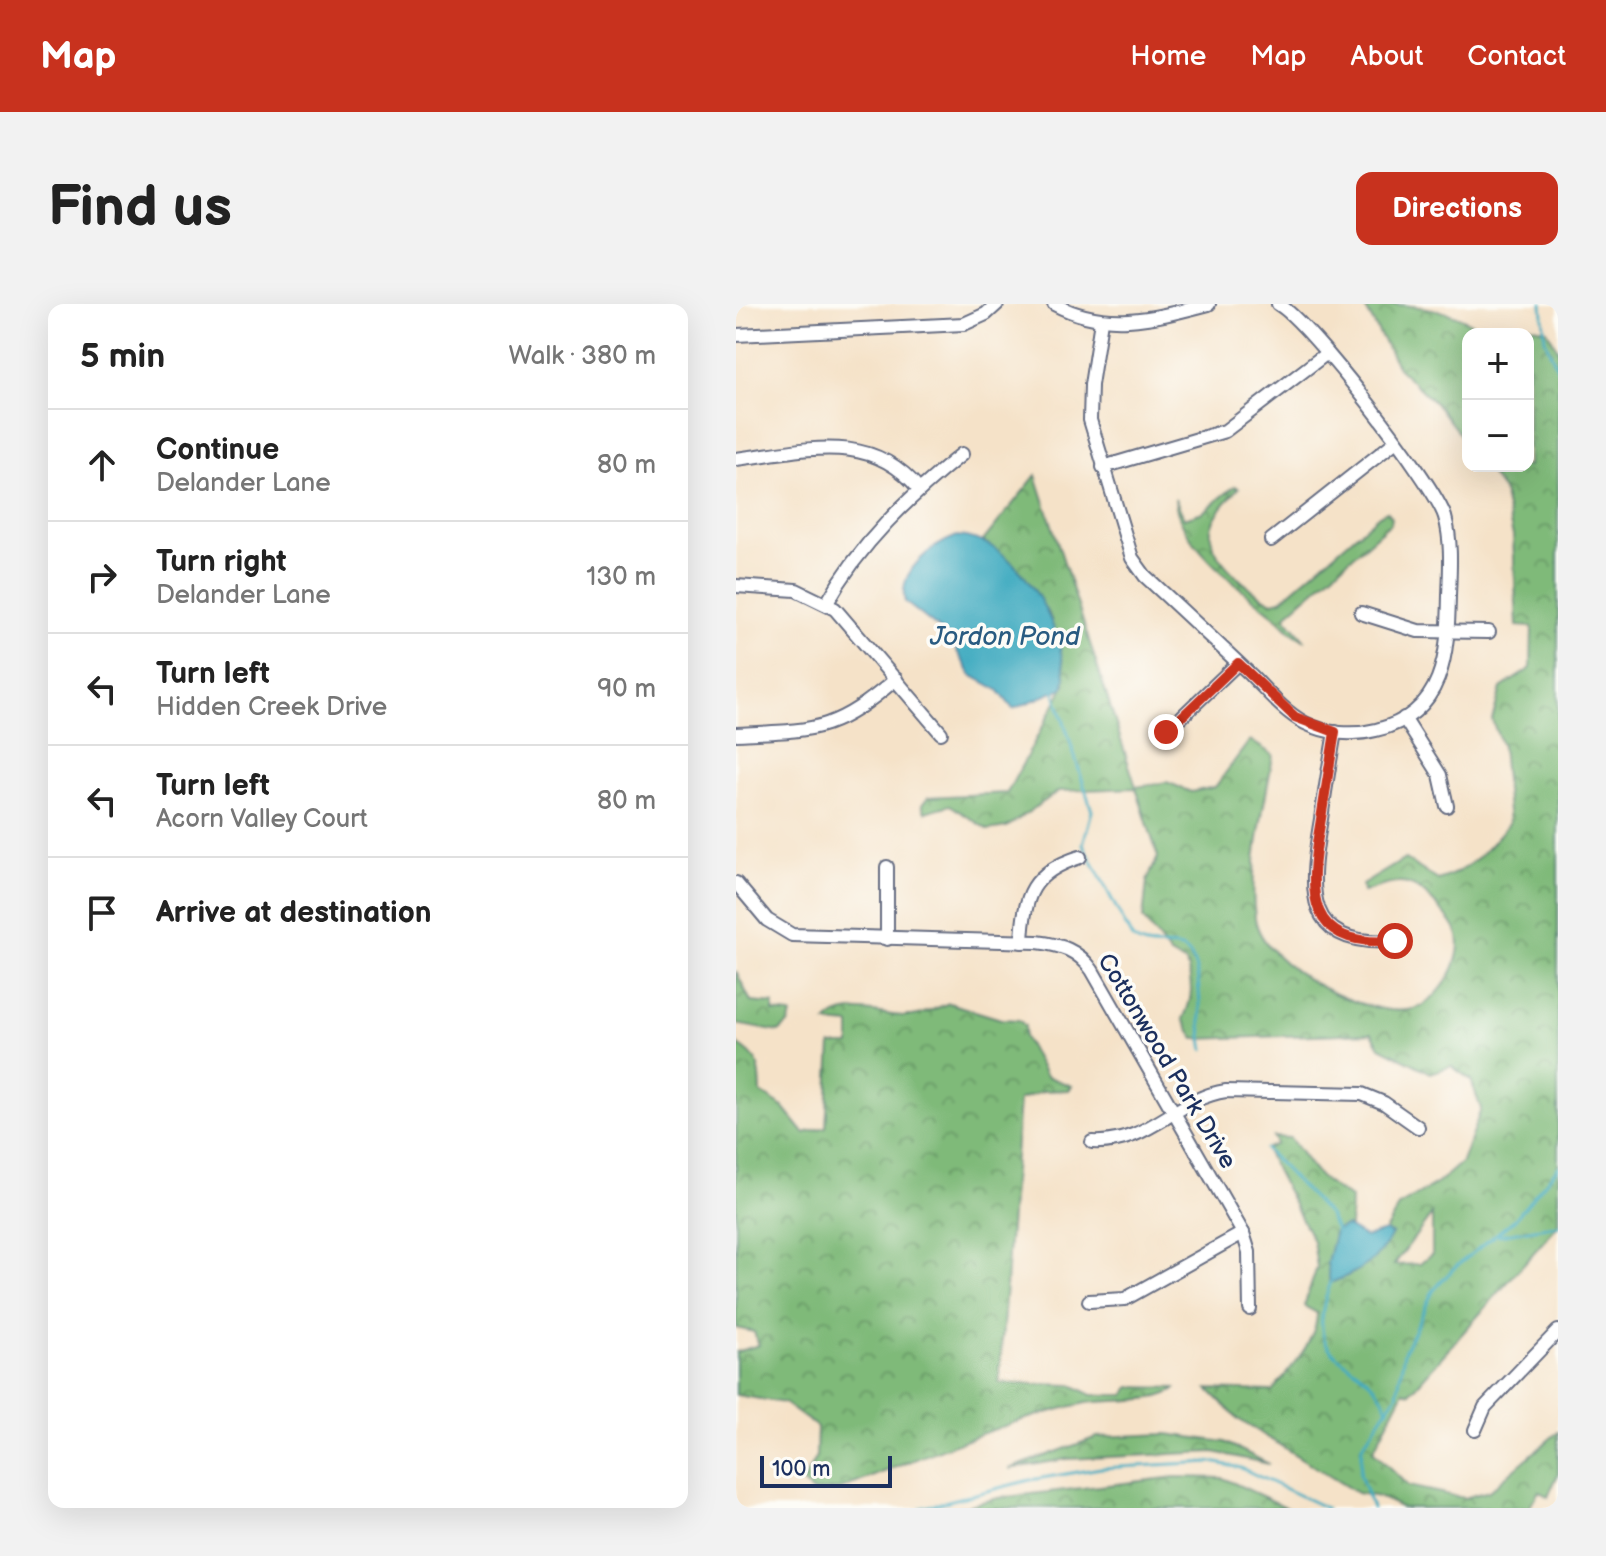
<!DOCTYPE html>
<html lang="en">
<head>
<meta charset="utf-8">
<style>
  :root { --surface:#fff; --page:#f2f2f2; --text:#222; --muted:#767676; --line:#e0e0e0; --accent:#c8321e }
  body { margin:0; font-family:"Balsamiq Sans",sans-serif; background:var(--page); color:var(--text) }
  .controls { position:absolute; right:24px; top:24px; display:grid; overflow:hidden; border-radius:16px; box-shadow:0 8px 32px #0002 }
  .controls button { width:72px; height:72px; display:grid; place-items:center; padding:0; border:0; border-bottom:2px solid var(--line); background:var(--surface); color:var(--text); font:40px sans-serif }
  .scale { position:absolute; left:24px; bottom:20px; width:132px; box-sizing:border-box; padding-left:8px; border:4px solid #1b2f5e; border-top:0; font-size:22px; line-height:28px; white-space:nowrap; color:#1b2f5e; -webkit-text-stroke:6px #fdfcf7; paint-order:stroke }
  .stop { position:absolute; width:24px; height:24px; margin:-18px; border:6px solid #c8321e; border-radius:50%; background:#fff }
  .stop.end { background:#c8321e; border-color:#fff; box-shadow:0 2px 8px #0008 }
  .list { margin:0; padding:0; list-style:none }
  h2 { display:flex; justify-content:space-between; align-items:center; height:104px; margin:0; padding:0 32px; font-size:34px }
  h2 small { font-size:26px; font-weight:400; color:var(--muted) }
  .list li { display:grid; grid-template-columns:52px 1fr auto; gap:24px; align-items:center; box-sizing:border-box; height:112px; padding:0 32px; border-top:2px solid var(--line) }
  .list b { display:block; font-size:30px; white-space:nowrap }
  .list p { margin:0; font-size:26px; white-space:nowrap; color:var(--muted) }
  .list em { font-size:26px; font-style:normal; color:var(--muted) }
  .icon { flex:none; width:44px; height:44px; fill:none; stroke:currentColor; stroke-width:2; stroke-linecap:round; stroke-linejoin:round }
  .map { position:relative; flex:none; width:822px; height:1204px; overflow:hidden; border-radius:16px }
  header { display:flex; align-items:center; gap:48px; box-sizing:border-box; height:112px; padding:0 40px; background:var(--accent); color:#fff }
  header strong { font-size:38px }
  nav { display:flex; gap:44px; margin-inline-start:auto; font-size:28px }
  .intro { display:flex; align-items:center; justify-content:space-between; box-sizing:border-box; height:192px; padding:0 48px }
  h1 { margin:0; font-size:56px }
  .button { padding:20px 36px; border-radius:16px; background:var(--accent); color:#fff; font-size:28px; font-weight:700 }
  main { display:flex; gap:48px; padding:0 48px }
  aside { flex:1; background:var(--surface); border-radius:16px; box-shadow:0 8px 32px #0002 }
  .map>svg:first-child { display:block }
  .forest { fill:url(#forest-crowns); stroke:#4d746c; stroke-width:2; fill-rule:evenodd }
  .water { fill:#42acc1; stroke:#2e6e90; stroke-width:2 }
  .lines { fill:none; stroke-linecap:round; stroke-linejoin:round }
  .stream { stroke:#42acc1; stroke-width:3 }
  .minor-casing { stroke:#676e83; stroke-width:16 }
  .minor { stroke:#fff; stroke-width:12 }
  .route { stroke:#c8321e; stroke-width:10 }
  .labels { text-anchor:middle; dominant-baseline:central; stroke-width:7; stroke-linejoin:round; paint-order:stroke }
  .street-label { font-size:24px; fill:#1b2f5e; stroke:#fdfcf7 }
  .water-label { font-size:26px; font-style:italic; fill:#295b81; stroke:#fdfcf7 }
</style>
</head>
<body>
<header>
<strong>Map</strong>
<nav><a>Home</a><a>Map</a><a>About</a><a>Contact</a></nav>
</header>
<div class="intro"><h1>Find us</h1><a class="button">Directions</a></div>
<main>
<aside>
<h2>5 min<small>Walk · 380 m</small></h2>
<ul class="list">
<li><svg class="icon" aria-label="ahead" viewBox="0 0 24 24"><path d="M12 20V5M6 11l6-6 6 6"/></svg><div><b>Continue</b><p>Delander Lane</p></div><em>80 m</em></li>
<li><svg class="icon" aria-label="right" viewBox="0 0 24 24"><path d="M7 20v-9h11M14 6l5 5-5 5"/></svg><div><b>Turn right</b><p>Delander Lane</p></div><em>130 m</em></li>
<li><svg class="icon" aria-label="left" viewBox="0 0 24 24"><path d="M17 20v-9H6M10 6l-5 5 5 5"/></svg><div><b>Turn left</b><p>Hidden Creek Drive</p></div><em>90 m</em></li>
<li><svg class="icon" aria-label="left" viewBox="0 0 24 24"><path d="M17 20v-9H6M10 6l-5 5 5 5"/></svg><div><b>Turn left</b><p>Acorn Valley Court</p></div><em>80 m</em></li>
<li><svg class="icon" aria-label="arrive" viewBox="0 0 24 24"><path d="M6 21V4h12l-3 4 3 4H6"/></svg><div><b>Arrive at destination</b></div></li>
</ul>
</aside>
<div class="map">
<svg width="822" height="1204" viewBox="0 0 822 1204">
  <defs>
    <pattern id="forest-crowns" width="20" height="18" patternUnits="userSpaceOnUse" patternTransform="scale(2)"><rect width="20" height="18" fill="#7fba79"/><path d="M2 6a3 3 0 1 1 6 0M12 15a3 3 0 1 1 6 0" fill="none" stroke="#679866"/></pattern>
  </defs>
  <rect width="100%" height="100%" fill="#fdfcf7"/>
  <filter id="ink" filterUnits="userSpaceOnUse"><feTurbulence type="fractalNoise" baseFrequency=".0125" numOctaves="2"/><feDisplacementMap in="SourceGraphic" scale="16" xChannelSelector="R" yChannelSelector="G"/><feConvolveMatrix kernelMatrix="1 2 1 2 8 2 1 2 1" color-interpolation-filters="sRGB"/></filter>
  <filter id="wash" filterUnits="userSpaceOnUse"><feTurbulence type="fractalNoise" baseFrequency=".006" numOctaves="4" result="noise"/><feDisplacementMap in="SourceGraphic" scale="32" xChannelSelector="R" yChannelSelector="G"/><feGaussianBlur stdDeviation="1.8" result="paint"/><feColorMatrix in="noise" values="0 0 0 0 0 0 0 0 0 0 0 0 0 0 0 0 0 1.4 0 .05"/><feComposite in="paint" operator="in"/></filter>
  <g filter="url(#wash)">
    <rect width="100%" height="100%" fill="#f5e2c8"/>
    <g class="forest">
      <path d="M627 0C663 0 713 1 743 25L791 21 811 26 822 46V921L674 1089 668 1087 637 1147 672 1182 728 1194 753 1187 822 1128V1170L812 1193 803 1187 793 1204H666L643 1193 621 1189 502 1115 472 1085 536 1087C553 1067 581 1036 581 1009L568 1002 581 963 577 937 529 845 540 840 537 833 554 834C577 865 578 874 615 894L614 923 610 922 598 933 593 956 655 929 649 927 663 902 702 879 726 858 745 805 735 776 715 762 695 769 644 743 636 729 459 735 447 715C457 695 457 680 450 659L434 650 407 615 411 577 422 553 400 484 323 487 271 523 252 526 214 501 189 508 186 501 192 493 271 489 329 381 328 366 313 310 257 244 247 237 300 171 400 483 431 478 455 488 479 483 514 436 537 451C529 502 512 562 519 614 526 663 632 716 677 705 702 699 728 658 722 632 719 620 706 607 697 598 673 571 659 578 627 588L626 581 669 555 702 576C735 566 752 545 773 519L766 443 756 416 765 384 795 364 796 323 781 322 777 232 767 187 748 162H792V30H732V141L701 101 663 65ZM696 910V950L684 960 658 961Z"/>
      <path d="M499 182 503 184C494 193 477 212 475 225 471 253 515 288 537 298L545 296 643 211 651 207 656 213 655 219 552 309 550 314 568 335C556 332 548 320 539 312 507 287 440 238 439 194L448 214 467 208Z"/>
      <path d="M0 667 15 698 38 700 37 708 55 710 53 719 43 728 0 720Z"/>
      <path d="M213 699 265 715 283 716 289 722 288 733 310 772 336 782 333 786 308 787 283 796 263 1079 336 1081 356 1091H389L394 1083 440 1084C426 1100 372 1095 350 1099 266 1117 185 1154 105 1185L76 1188 66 1179 80 1152 81 1123 48 1099 0 1091V1048L23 1041 18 1028 0 1024V739C24 754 24 761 25 789L47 803 68 829 90 823 95 741H114V721L90 719C110 695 149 714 176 712 188 711 202 703 213 699Z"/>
      <path d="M431 1130 489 1138 533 1160 478 1148 331 1155 273 1165 361 1133Z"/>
      <path d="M439 1173 487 1174 552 1204H221L262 1194Z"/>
    </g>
    <g class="water">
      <path d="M221 232C276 234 318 306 326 354 328 365 331 375 327 384L277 405 262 386 235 371 212 332 169 298C161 267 195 242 221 232Z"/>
      <path d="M610 922 629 933 649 927 656 930C643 957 621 969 594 979L591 959 599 926Z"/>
    </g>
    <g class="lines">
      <g class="stream">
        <path d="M806 0 809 36 822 66"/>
        <path d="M318 386 356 507 347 540 396 634C409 646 428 640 445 644 470 651 461 721 468 745"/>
        <path d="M529 845 593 911 600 926"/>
        <path d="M763 931 822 921"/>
        <path d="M595 978C560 1068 632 1048 652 1105"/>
        <path d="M185 1204 294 1176 365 1164 476 1158 505 1164 590 1204"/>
        <path d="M636 1204 624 1171 626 1142 661 1091 668 1048 697 987 717 965 779 915 822 863"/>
      </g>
    </g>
  </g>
  <g filter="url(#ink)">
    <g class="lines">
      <defs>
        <g id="minor">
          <path d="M318 0C370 28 419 14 473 0"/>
          <path d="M365 17 355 81 354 116 396 254 409 272C445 305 480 338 515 371 532 388 548 408 569 419 591 430 617 432 640 426 709 410 712 349 713 291 714 265 716 238 709 213 699 180 572 16 542 0"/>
          <path d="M0 31 228 20 250 10 261 0"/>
          <path d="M0 155C67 147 134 125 183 185"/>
          <path d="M367 163 489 127 591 49"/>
          <path d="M535 236 659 138"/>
          <path d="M0 282 60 286 99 305 205 429"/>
          <path d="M91 299C124 239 173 193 226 150"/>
          <path d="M625 309 682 327 753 328"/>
          <path d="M668 414 704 471 711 502"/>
          <path d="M430 428 502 359"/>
          <path d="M599 428C594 457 589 486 585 515 573 584 565 644 659 637"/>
          <path d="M0 430C80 426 97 429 160 375"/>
          <path d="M0 579 31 616 56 631 301 638C325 641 342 646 356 666L507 929 513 948 514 1005"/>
          <path d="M151 635V563"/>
          <path d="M286 638C288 591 296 568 344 553"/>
          <path d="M356 838C413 841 440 794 490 787L626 790 648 799 682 823"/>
          <path d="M353 997 389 995 507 929"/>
          <path d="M739 1126 749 1103 822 1027"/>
        </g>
      </defs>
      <use href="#minor" class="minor-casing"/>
      <use href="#minor" class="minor"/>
    </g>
  </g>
  <g class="lines" filter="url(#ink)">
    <path class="route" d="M430 428 502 359 559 413 599 428C594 459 589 490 584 521 572 589 569 644 659 637"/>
  </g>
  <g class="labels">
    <g class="street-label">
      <text transform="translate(431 757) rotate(59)">Cottonwood Park Drive</text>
    </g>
    <g class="water-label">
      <text x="269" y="333">Jordon Pond</text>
    </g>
  </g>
</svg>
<div class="controls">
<button>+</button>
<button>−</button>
</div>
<div class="scale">100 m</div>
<div class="stop" style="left:659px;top:637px"></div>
<div class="stop end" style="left:430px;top:428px"></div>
</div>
</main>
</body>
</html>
